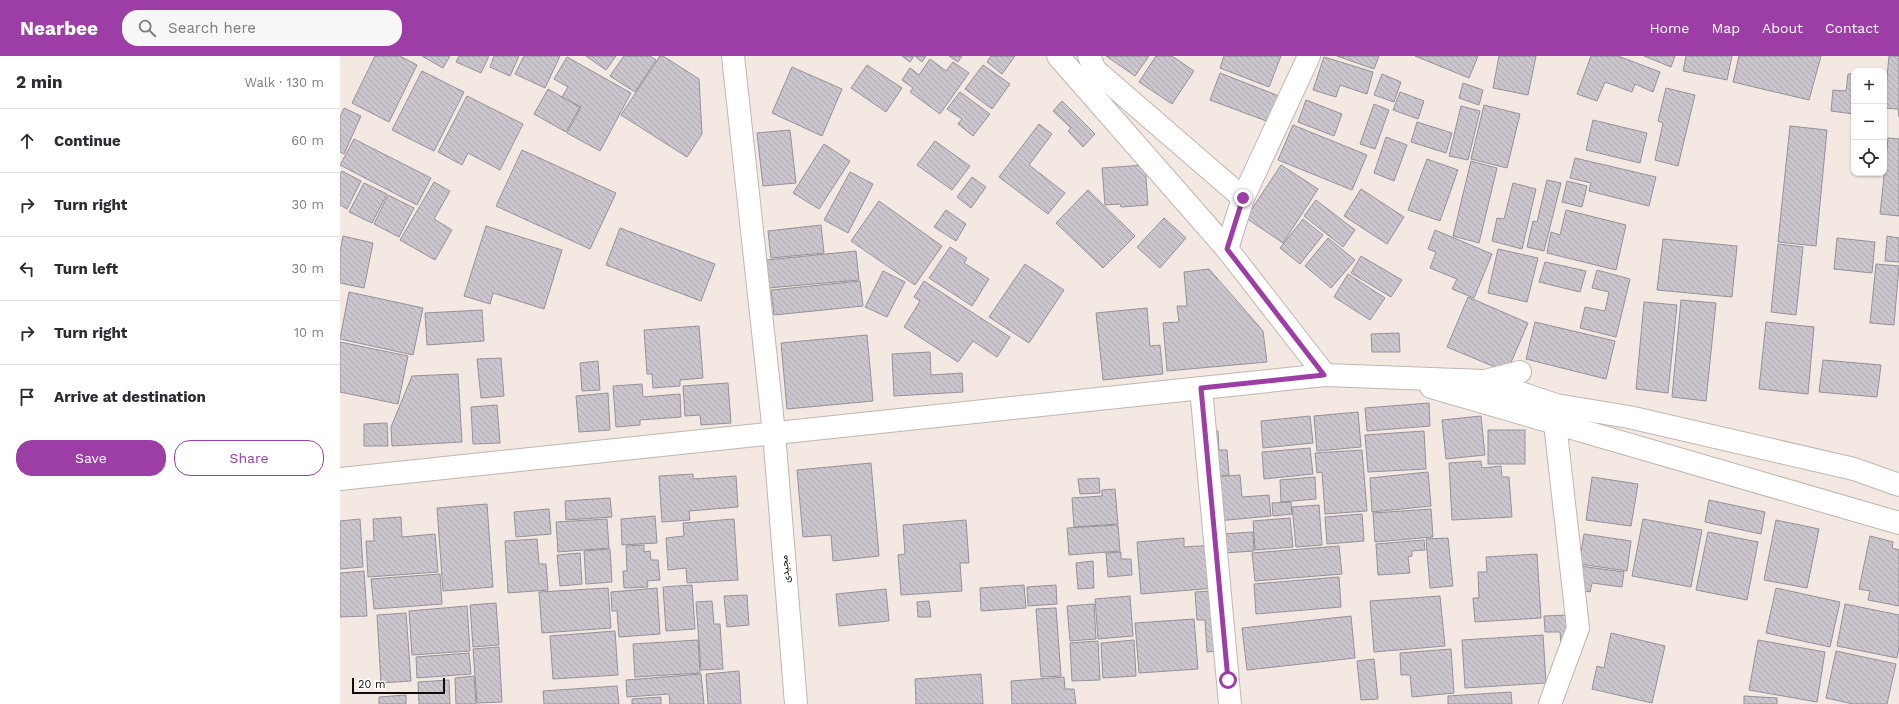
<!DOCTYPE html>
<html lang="en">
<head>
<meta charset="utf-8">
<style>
  :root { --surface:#fff; --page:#f7f7f7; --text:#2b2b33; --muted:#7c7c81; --line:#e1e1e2; --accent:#9d3ea6 }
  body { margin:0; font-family:"Work Sans",Vazirmatn,sans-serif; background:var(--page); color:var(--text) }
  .controls { position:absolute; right:12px; top:12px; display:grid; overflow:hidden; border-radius:8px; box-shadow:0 1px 3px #0004 }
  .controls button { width:36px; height:36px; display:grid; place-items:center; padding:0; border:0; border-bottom:1px solid var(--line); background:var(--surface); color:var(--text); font:20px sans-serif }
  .scale { position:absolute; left:12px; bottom:10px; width:93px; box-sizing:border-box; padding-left:4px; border:2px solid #0f0c09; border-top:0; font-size:11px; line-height:14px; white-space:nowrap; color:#0f0c09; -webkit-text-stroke:3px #fff; paint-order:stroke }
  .stop { position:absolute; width:12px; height:12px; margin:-9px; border:3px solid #9d3ea6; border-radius:50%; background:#fff }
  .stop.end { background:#9d3ea6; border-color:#fff; box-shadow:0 1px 4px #0008 }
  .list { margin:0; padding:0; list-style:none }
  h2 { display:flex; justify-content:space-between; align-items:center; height:52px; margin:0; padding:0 16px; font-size:17px }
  h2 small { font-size:13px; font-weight:400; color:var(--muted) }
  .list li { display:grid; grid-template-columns:26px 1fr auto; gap:12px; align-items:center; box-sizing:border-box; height:64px; padding:0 16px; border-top:1px solid var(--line) }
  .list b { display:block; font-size:15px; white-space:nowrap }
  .list em { font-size:13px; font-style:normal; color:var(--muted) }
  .actions { display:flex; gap:8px; padding:12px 16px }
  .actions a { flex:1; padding:9px 0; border:1px solid var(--accent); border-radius:16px; text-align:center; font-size:14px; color:var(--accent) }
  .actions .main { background:var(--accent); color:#fff }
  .icon { flex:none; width:22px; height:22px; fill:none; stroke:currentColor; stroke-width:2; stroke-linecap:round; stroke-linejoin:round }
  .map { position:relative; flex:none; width:1559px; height:648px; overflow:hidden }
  header { display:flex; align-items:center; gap:24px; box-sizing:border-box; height:56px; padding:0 20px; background:var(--accent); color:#fff }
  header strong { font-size:19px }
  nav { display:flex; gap:22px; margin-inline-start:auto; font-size:14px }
  .search { width:280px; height:36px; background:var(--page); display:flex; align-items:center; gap:10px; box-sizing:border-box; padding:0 14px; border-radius:16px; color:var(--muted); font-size:15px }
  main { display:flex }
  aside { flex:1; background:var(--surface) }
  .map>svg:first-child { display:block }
  .building { fill:url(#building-back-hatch); stroke:#969099 }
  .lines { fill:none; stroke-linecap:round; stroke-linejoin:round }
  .minor-casing { stroke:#bfb6af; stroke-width:24 }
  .minor { stroke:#fff; stroke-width:22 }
  .route { stroke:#9d3ea6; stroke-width:5 }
  .labels { text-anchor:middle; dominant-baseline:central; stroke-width:4; stroke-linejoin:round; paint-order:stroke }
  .street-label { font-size:10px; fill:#0f0c09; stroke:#fff }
</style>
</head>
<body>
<header>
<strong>Nearbee</strong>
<div class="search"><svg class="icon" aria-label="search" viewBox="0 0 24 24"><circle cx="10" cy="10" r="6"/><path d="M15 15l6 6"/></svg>Search here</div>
<nav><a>Home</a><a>Map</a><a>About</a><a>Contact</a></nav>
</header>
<main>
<aside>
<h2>2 min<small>Walk · 130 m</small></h2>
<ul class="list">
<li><svg class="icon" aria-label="ahead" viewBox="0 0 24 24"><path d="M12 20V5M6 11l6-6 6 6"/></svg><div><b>Continue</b></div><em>60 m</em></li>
<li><svg class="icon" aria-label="right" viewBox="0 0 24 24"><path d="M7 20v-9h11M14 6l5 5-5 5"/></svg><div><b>Turn right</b></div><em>30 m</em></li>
<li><svg class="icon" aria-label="left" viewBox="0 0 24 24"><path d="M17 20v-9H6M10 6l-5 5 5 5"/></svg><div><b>Turn left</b></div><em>30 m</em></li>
<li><svg class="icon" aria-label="right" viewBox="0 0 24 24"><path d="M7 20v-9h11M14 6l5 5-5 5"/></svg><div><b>Turn right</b></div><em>10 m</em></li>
<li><svg class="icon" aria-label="arrive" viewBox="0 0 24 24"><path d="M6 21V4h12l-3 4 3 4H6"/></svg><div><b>Arrive at destination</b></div></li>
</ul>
<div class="actions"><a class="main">Save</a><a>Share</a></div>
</aside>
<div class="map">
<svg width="1559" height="648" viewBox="0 0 1559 648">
  <defs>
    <pattern id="building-back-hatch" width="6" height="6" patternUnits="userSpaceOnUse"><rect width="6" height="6" fill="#cbc5ce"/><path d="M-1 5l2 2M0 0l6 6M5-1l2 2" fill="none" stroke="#ada8b0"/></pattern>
  </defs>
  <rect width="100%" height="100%" fill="#f3e9e2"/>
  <g class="building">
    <path d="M35 0H60L77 9 49 66 12 47Z"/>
    <path d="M82 0H110L103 12Z"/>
    <path d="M119 0H149L141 17 116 6Z"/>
    <path d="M154 0H179L170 20 150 11Z"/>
    <path d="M184 0H220L205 32 175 18Z"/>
    <path d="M246 0H276L266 14Z"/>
    <path d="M284 0H310L316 4 295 36 270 20Z"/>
    <path d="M320 0H323L359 23 362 78 347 101 281 59Z"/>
    <path d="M562 0H574L570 6Z"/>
    <path d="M575 0H586L582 6Z"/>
    <path d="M609 0H622L618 6Z"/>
    <path d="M651 0H675L662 18 647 6Z"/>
    <path d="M766 0H809L795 20Z"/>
    <path d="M816 0H832L854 15 832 48 799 26Z"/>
    <path d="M884 0H941L929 31 880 12Z"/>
    <path d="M997 0H1039L1034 13Z"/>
    <path d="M1075 0H1138L1129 22Z"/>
    <path d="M1159 0H1196L1188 39 1153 32Z"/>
    <path d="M1251 0H1278L1320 16 1313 36 1295 28 1292 36 1265 26 1257 45 1237 38Z"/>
    <path d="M1304 0H1335L1331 11Z"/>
    <path d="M1346 0H1392L1387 24 1343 15Z"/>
    <path d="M1399 0H1481L1469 44 1393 26Z"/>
    <path d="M1549 0H1559V61L1558 53 1544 52Z"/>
    <path d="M227 1 291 37 260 95 227 77 241 51 222 41 228 31 214 23Z"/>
    <path d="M984 1 1033 16 1027 38 1000 29 996 41 973 34Z"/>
    <path d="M590 3 606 15 613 6 629 17 600 58 570 36 573 32 562 24 570 12 579 19Z"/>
    <path d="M527 9 562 32 546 56 511 32Z"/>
    <path d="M643 9 670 28 652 53 625 33Z"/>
    <path d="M452 11 502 33 482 80 432 57Z"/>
    <path d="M82 15 124 36 94 95 52 74Z"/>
    <path d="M880 17 939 40 929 66 870 44Z"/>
    <path d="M1042 18 1061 26 1054 46 1034 39Z"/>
    <path d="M1508 18H1514V58L1491 55 1493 34 1506 35Z"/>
    <path d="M1123 27 1143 34 1139 49 1119 42Z"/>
    <path d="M1326 32 1355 39 1338 110 1315 104 1323 67 1318 65Z"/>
    <path d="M208 33 240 51 226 76 194 58Z"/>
    <path d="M620 36 650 58 633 80 618 68 622 63 607 53Z"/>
    <path d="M1060 36 1084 45 1078 63 1053 54Z"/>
    <path d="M127 40 183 68 160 114 128 97 122 109 98 96Z"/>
    <path d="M966 44 1002 58 994 80 958 66Z"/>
    <path d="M722 45 755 78 743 91 728 75 731 72 713 55Z"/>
    <path d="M1034 48 1049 54 1035 93 1020 88Z"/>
    <path d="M1144 49 1180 58 1167 112 1131 103Z"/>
    <path d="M1121 50 1140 55 1128 104 1109 100Z"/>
    <path d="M4 52 21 60 4 98 0 96V61Z"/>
    <path d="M1253 64 1307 77 1300 107 1246 94Z"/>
    <path d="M1077 66 1112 77 1106 97 1071 86Z"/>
    <path d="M699 68 712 78 689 109 725 137 708 158 659 121Z"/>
    <path d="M953 69 1027 99 1012 134 938 104Z"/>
    <path d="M1450 70 1487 74 1476 190 1438 186Z"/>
    <path d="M450 74 456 127 423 130 417 77Z"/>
    <path d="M1046 81 1067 89 1054 125 1034 117Z"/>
    <path d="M1548 82 1559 83V160L1540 158Z"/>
    <path d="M14 83 91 122 77 149 0 109Z"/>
    <path d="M595 85 630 110 612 134 577 109Z"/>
    <path d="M484 88 510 105 479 153 453 137Z"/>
    <path d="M182 94 276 137 250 193 156 150Z"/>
    <path d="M1235 102 1316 121 1309 150 1249 135 1251 127 1230 122Z"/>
    <path d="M1087 103 1118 114 1100 165 1068 154Z"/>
    <path d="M1131 105 1157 112 1139 187 1113 180Z"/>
    <path d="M805 109 808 149 781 151 780 148 765 149 762 112Z"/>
    <path d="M941 109 978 133 943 187 906 162Z"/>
    <path d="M2 115 21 125 7 153 0 149V118Z"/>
    <path d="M510 116 533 128 508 177 484 164Z"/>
    <path d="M632 121 646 131 631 152 617 141Z"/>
    <path d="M1207 124 1221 127 1204 195 1187 191 1193 165 1197 166Z"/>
    <path d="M1227 125 1247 130 1242 151 1222 146Z"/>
    <path d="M94 126 110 135 94 163 112 174 95 204 60 184Z"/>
    <path d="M24 127 47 138 32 167 9 156Z"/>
    <path d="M1173 127 1196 133 1182 193 1152 185 1157 162 1164 163Z"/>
    <path d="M1021 133 1064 161 1047 188 1004 160Z"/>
    <path d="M748 134 795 180 763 212 716 167Z"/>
    <path d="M48 139 74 152 59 181 34 168Z"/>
    <path d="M976 144 1015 174 1003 191 964 160Z"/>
    <path d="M539 145 602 190 575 229 511 185Z"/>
    <path d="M606 154 626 168 616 185 594 171Z"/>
    <path d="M1226 154 1286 169 1276 214 1207 197 1211 176 1220 179Z"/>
    <path d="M824 162 846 182 820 212 797 191Z"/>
    <path d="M963 163 983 179 960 208 940 192Z"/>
    <path d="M481 169 484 197 431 202 428 175Z"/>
    <path d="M146 170 222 194 204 253 153 237 150 248 124 240Z"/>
    <path d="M280 172 375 208 361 245 266 209Z"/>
    <path d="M1095 174 1152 198 1134 242 1112 233 1117 223 1090 212 1096 196 1088 193Z"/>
    <path d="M3 180 33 187 24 232 0 227V196Z"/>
    <path d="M1547 180 1559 182V206L1545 205Z"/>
    <path d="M988 182 1015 204 991 232 965 210Z"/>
    <path d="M1497 182 1535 186 1532 217 1494 213Z"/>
    <path d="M1323 183 1397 190 1392 241 1317 234Z"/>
    <path d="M1438 188 1463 191 1456 259 1431 256Z"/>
    <path d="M610 191 627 202 624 207 649 223 632 250 589 222Z"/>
    <path d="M1158 193 1198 202 1187 246 1148 237Z"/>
    <path d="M516 195 519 224 428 232 426 204Z"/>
    <path d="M1021 200 1062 224 1051 241 1011 217Z"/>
    <path d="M1205 206 1246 215 1240 236 1199 226Z"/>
    <path d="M685 208 724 234 689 287 649 261Z"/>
    <path d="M1536 208 1559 210 1554 269 1530 267Z"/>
    <path d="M869 213 923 275 927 306 827 315 823 267 839 266 837 250H847L844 216Z"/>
    <path d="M1257 214 1290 223 1276 281 1240 272 1245 251 1265 255 1269 236 1252 232Z"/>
    <path d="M543 215 565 226 547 261 525 251Z"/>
    <path d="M1008 218 1045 242 1030 264 994 241Z"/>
    <path d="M520 225 523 250 434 259 431 234Z"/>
    <path d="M584 225 670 281 657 301 633 285 618 306 564 271 580 245 574 241Z"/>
    <path d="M9 236 83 252 73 299 0 283Z"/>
    <path d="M1128 241 1188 267 1167 316 1107 291Z"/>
    <path d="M1341 244 1376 247 1366 345 1332 341Z"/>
    <path d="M1304 246 1337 249 1328 337 1296 333Z"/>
    <path d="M807 252 810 290 820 289 823 318 763 324 756 257Z"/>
    <path d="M142 254 144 285 87 289 85 257Z"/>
    <path d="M1195 266 1275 285 1266 323 1186 303Z"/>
    <path d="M1426 266 1474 271 1468 338 1419 333Z"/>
    <path d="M359 270 363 322 340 324V330L313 332 312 318H307L304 274Z"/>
    <path d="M1059 277 1060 296H1032L1031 278Z"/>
    <path d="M527 279 533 345 447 353 441 287Z"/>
    <path d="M0 286 68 300 58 348 0 336Z"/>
    <path d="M590 296 591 319 622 317 623 336 554 340 552 298Z"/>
    <path d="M161 302 164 340 141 342 137 303Z"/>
    <path d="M1483 304 1541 309 1537 341 1479 336Z"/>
    <path d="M258 305 260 334 242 335 240 307Z"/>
    <path d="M118 318 122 386 52 390 51 371 72 320Z"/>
    <path d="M388 327 391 367 361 369 360 359 345 360 343 330Z"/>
    <path d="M302 328 303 341 340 338 341 361 300 364V369L276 371 273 330Z"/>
    <path d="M268 337 270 374 239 376 236 340Z"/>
    <path d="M1089 347 1090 370 1027 375 1025 352Z"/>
    <path d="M157 349 160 387 133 388 131 351Z"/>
    <path d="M1018 356 1021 391 977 395 974 360Z"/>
    <path d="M970 360 973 387 923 392 921 365Z"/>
    <path d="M1141 360 1145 399 1106 403 1102 364Z"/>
    <path d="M47 367 48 390H24V368Z"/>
    <rect x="1148" y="374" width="37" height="34"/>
    <path d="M878 375 879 394H887L889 419 872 421 868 376Z"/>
    <path d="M1084 375 1086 413 1028 416 1025 379Z"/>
    <path d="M970 392 973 418 924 423 922 396Z"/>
    <path d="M1022 394 1027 455 985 458 982 416 977 417 975 397Z"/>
    <path d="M1141 405 1142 412 1161 410 1162 421H1169L1172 461 1112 464 1109 407Z"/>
    <path d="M531 407 539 500 493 505 491 479 463 481 457 414Z"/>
    <path d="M1088 416 1091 450 1032 456 1030 422Z"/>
    <path d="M353 418V423L396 420 398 451 349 455 350 464 322 466 319 420Z"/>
    <path d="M900 419 902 441 929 439 931 460 877 465 873 421Z"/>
    <path d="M975 421 976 443 941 446 940 424Z"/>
    <path d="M1252 421 1298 428 1291 470 1246 464Z"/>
    <path d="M759 422 760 437 740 438 738 423Z"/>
    <path d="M775 433 778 468 734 471 732 442 762 440V434Z"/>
    <path d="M270 442 272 461 226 464 225 445Z"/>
    <path d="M1369 444 1425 456 1421 478 1365 466Z"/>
    <path d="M951 446 952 458 933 460 932 447Z"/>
    <path d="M147 448 153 531 103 535 97 452Z"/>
    <path d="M979 449 982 489 956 491 952 451Z"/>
    <path d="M209 453 211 478 176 481 174 456Z"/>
    <path d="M1091 453 1093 481 1035 486 1033 457Z"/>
    <path d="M1022 458 1024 485 987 488 985 461Z"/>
    <path d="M315 460 317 487 282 489 281 463Z"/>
    <path d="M61 461 62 481 95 478 98 516 28 521 26 485H34L33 463Z"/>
    <path d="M950 462 953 491 915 494 913 465Z"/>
    <path d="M20 463 23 511 0 513V465Z"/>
    <path d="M267 463 269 492 218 496 216 466Z"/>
    <path d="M394 463 398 524 347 527 346 512 328 514 326 482 344 480 343 467Z"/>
    <path d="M1303 463 1362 474 1351 531 1292 520Z"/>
    <path d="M626 464 629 507H620L622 535 561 539 558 499 565 498 563 469Z"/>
    <path d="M1436 464 1479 473 1467 532 1424 524Z"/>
    <path d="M778 469 780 495 729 499 727 472Z"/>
    <path d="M913 476 914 495 884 497 882 478Z"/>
    <path d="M1368 476 1418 486 1407 544 1356 534Z"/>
    <path d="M1244 478 1291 485 1287 515 1239 508Z"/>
    <path d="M1530 480 1553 486 1552 492 1559 494V550L1528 544 1530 535 1519 533Z"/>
    <path d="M844 482V491L873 489 876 532 801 538 797 486Z"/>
    <path d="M1108 482 1113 530 1090 532 1086 483Z"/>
    <path d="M197 483 199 508H206L208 534 168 537 165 485Z"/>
    <path d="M1084 484 1085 494 1072 495V500L1068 501 1070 517 1038 519 1036 488Z"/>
    <path d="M304 489V496L310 495 311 504H318L320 524 307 525 308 531 284 532 283 515H287L286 490Z"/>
    <path d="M999 490 1002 518 915 525 912 497Z"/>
    <path d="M270 493 272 526 246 528 244 495Z"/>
    <path d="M781 496V503H791L792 519 768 521 766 497Z"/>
    <path d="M240 497 242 528 220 530 217 499Z"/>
    <path d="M1197 498 1201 562 1135 566 1133 542H1139L1138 516H1147L1146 501Z"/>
    <path d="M753 505 754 532 738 533 736 507Z"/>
    <path d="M1240 510 1284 516 1282 531 1252 527 1250 536 1236 533Z"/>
    <path d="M24 515 27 560 0 561V517Z"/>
    <path d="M100 518 102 548 34 553 31 523Z"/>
    <path d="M999 521 1001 551 916 558 914 528Z"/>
    <path d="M352 529 355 573 326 575 323 531Z"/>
    <path d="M684 529 686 552 641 555 640 532Z"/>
    <path d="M716 529 717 548 688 550 687 531Z"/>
    <path d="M268 532 271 572 202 577 199 536Z"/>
    <path d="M317 532 320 578 279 581 277 555H272L271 536Z"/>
    <path d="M1436 532 1500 546 1490 591 1426 577Z"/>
    <path d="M546 533 549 565 499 570 496 538Z"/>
    <path d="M875 535 879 595 867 596 865 564H857L855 536Z"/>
    <path d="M407 539 409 569 387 571 384 540Z"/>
    <path d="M790 540 793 580 758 583 755 543Z"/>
    <path d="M1100 540 1105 590 1034 596 1030 545Z"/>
    <path d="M372 545 374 568H380L383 613 361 614 356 546Z"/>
    <path d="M589 545 591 561H578L577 546Z"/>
    <path d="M156 547 159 589 133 591 130 549Z"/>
    <path d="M754 548 756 583 730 585 727 550Z"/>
    <path d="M1505 548 1559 559V591L1557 602 1497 590Z"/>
    <path d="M127 550 130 595 72 599 69 555Z"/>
    <path d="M716 552 721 620 701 621 696 553Z"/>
    <path d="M66 557 71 625 41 627 37 559Z"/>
    <path d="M1229 559 1231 588H1221L1220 576H1205L1204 560Z"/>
    <path d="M1011 560 1015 602 907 614 902 572Z"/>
    <path d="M854 563 858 613 799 617 795 567Z"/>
    <path d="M275 575 278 619 213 623 210 580Z"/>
    <path d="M1271 577 1325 590 1312 647 1252 633 1257 610 1264 612Z"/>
    <path d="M1203 579 1206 627 1125 632 1122 584Z"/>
    <path d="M358 584 360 617 295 621 293 588Z"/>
    <path d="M794 584 796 620 763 622 761 587Z"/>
    <path d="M1418 584 1485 596 1477 646 1409 634Z"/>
    <path d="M758 585 760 624 732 625 730 587Z"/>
    <path d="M159 591 162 646 137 647 133 593Z"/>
    <path d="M1111 593 1114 637 1072 641 1070 619H1061L1060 597Z"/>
    <path d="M1496 595 1556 608 1547 648H1513L1486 642Z"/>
    <path d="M129 597 131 618 77 622 76 601Z"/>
    <path d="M1034 603 1038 643 1021 644 1017 605Z"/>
    <path d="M399 615 401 648H368L366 618Z"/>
    <path d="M361 618 364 648H330L329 638 287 641 286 624Z"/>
    <path d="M641 618 643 648H576L575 623Z"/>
    <path d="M134 620 136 648H116L115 622Z"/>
    <path d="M724 621 725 633H734L736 648H672L671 625Z"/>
    <path d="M109 624 110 648H79L78 626Z"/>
    <path d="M277 630 279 648H204L203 635Z"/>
    <path d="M1171 636 1172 648H1108V640Z"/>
    <path d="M66 639V648H39V641Z"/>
    <path d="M1404 640 1437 642V648H1404Z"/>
    <path d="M321 641V648H292V643Z"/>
  </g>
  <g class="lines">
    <defs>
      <g id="minor">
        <path d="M393 0 434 377 456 648"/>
        <path d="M718 0 887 193 985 319"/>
        <path d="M749 0 755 14 903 142"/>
        <path d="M887 193 903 142 969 0"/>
        <path d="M1145 325 1180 316"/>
        <path d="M1091 331 1559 467"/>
        <path d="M861 332 890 648"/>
        <path d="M0 423 985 319 1145 325 1216 349 1289 361 1514 413 1559 429"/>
        <path d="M1210 648 1238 572 1215 367 1216 354"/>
      </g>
    </defs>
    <use href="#minor" class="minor-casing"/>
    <use href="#minor" class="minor"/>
  </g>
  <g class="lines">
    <path class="route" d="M888 624 861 332 984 319 887 193 903 142"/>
  </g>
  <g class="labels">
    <g class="street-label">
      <text transform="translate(445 513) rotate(-95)">مجیدی</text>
    </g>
  </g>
</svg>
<div class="controls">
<button>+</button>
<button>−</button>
<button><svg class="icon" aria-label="locate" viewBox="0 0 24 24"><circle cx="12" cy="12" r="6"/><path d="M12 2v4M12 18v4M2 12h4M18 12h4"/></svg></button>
</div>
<div class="scale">20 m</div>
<div class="stop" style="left:888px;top:624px"></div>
<div class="stop end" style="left:903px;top:142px"></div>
</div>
</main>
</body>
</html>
